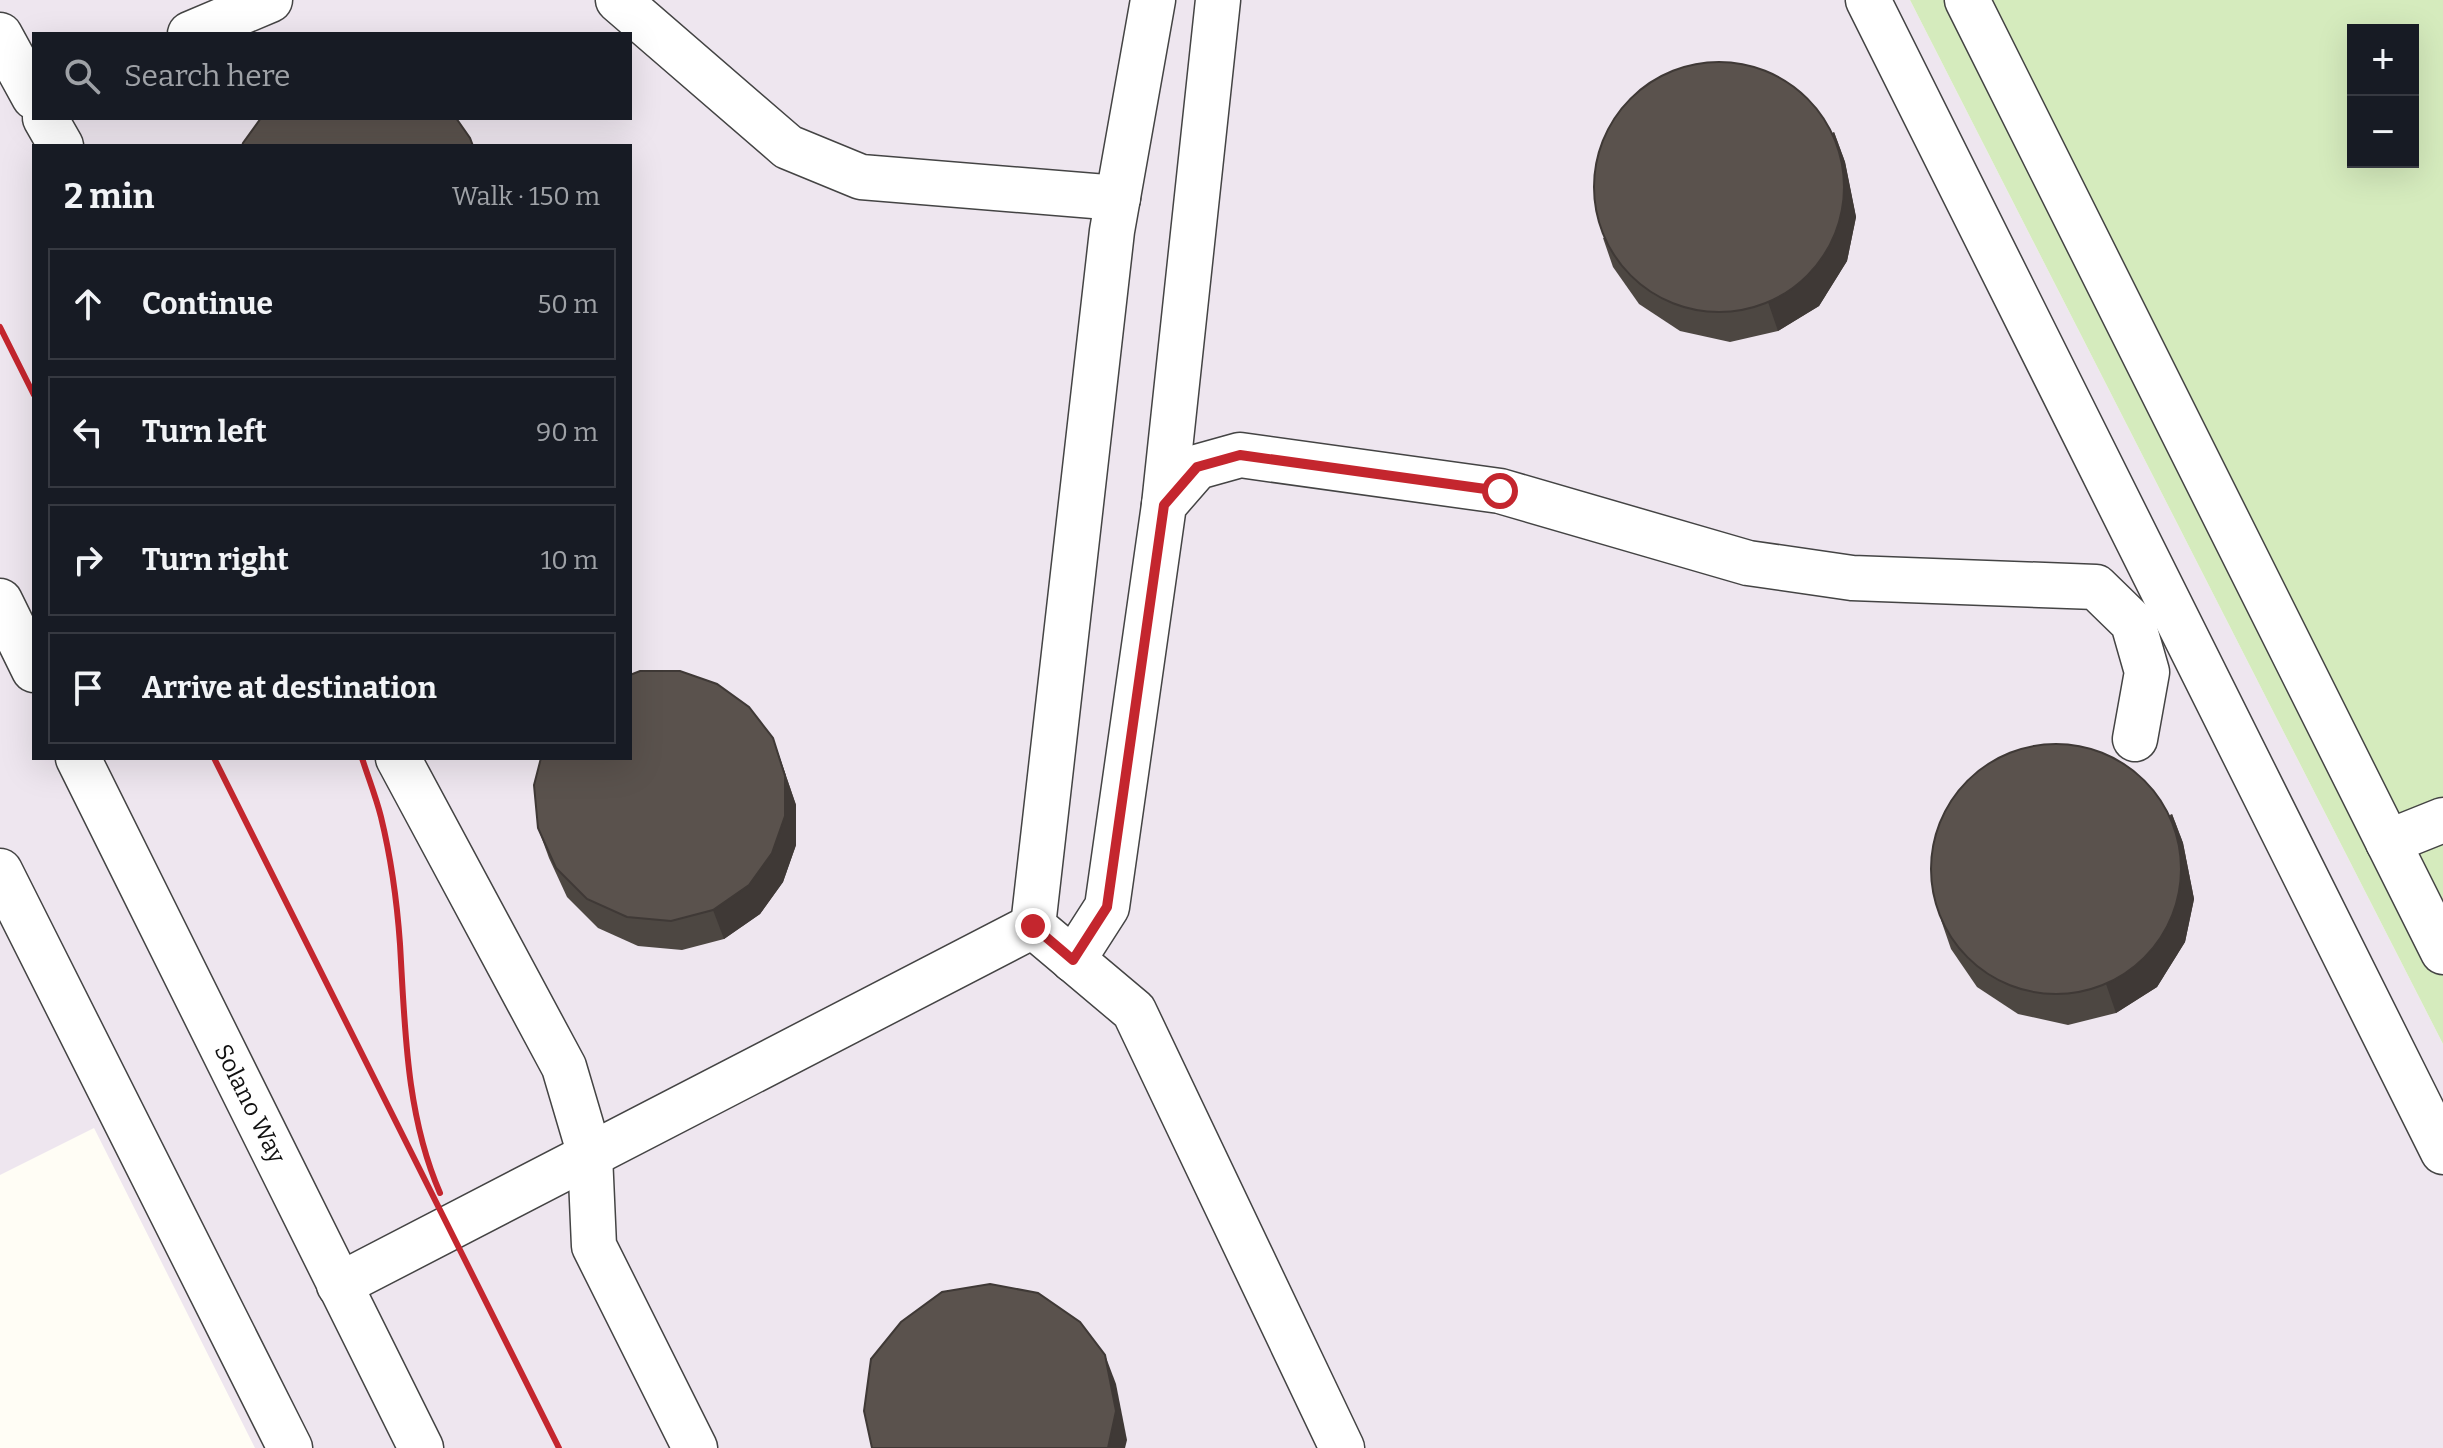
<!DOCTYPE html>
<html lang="en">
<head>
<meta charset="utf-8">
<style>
  :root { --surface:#171b24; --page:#242831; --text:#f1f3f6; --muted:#9ea1a6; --line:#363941 }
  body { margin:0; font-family:Bitter,serif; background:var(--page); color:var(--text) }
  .controls { position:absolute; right:24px; top:24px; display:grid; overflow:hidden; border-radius:0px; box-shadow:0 8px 32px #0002 }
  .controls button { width:72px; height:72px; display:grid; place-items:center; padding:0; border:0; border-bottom:2px solid var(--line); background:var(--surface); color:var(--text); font:40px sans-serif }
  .stop { position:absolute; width:24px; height:24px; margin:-18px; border:6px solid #c4262e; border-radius:50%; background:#fff }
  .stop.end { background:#c4262e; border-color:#fff; box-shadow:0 2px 8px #0008 }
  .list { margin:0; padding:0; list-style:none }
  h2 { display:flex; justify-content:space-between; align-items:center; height:104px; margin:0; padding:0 32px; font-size:34px }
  h2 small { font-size:26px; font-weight:400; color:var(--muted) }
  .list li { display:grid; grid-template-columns:52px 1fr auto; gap:24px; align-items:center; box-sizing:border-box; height:112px; margin:0 16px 16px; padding:0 16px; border:2px solid var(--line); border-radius:0px }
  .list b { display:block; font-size:30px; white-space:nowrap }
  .list em { font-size:26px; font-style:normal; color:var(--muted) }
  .icon { flex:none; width:44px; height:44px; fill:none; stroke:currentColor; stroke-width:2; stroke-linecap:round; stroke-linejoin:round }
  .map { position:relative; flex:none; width:2443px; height:1448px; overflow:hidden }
  .search { position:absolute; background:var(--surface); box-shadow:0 8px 32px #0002; left:32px; top:32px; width:600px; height:88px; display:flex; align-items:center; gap:20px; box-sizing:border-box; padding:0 28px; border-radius:0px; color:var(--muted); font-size:30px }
  .panel { position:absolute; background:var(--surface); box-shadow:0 8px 32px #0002; left:32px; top:144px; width:600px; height:616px; border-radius:0px }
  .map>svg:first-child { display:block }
  .industrial { fill:#eee6ef; fill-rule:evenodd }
  .green { fill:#d5ebbd; fill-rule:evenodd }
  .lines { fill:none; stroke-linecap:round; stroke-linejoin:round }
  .minor-casing { stroke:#444; stroke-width:47 }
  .minor { stroke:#fff; stroke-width:44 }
  .rail { stroke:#c4262e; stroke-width:6 }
  .wall { fill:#4d4742 }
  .shaded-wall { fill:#3f3936 }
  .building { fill:#5a524d; stroke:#3f3936; stroke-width:2 }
  .route { stroke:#c4262e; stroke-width:10 }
  .labels { text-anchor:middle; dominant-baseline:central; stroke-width:8; stroke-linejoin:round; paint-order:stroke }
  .street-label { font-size:24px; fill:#111; stroke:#fff }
</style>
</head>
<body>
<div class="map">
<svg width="2443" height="1448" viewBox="0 0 2443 1448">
  <rect width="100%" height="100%" fill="#fffdf5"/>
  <path class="industrial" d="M0 0H1910L2443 1044V1448H255L94 1128 0 1175ZM34 34H630V118H34ZM34 146H630V758H34Z"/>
  <path class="green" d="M1910 0H2443V1044ZM2353 30H2413V162H2353Z"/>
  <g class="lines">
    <defs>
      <g id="minor">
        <path d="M618 0 788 147 861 177 1118 198"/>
        <path d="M1153 0 1112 231 1033 926 1134 1011 1342 1448"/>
        <path d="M1868 0 2443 1152"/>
        <path d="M1967 0 2443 952"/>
        <path d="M190 34 270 0"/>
        <path d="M0 35 34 97"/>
        <path d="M45 118 61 146"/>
        <path d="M1164 505 1218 0"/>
        <path d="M0 601 34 670"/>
        <path id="s1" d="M78 758 421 1448"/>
        <path d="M398 758 564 1067 590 1155 594 1246 695 1448"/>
        <path d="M2388 842 2443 820"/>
        <path d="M0 871 290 1448"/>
        <path d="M1073 960 1107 907 1164 505 1197 467 1240 455 1500 491 1748 563 1852 578 2096 587 2133 623 2147 672 2135 739"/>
        <path d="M339 1285 1033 926"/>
      </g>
    </defs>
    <use href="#minor" class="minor-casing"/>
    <use href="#minor" class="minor"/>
    <g class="rail">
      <path d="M0 327 34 395"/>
      <path d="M214 758 559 1448"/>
      <path d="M362 758C368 777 376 797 381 817 391 858 397 902 400 944 405 1028 406 1115 440 1193"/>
    </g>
  </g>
  <g class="wall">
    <path d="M1834 132 1845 162 1856 217 1847 261 1819 306 1778 331 1730 342 1680 331 1639 304 1613 267 1603 238Z"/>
    <path d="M773 738 796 805V845L783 882 760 914 724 939 682 950 638 946 598 928 567 897 549 858 538 828Z"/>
    <path d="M2172 814 2183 843 2194 899 2185 942 2157 987 2116 1013 2068 1025 2018 1014 1977 987 1951 949 1941 920Z"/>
  </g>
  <g class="shaded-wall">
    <path d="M1834 132 1845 162 1856 217 1847 261 1819 306 1778 331 1768 302Z"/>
    <path d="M773 738 796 805V845L783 882 760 914 724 939 713 910Z"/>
    <path d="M2172 814 2183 843 2194 899 2185 942 2157 987 2116 1013 2106 984Z"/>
    <path d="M1105 1355 1116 1384 1127 1440 1125 1448H1108Z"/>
  </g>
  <g class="building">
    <circle cx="1719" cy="187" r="125"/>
    <path d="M261 118H456L470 138 473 146H242L243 143Z"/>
    <path d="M640 671H680L717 684 749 707 773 738 785 776V816L772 853 749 885 713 910 671 921 627 917 587 899 556 868 538 828 534 785 541 758H630V675Z"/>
    <circle cx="2056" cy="869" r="125"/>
    <path d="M990 1284 1038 1293 1080 1322 1105 1355 1116 1411 1108 1448H872L864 1411 871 1359 901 1322 942 1292Z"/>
  </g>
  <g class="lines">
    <path class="route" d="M1033 926 1073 960 1107 907 1164 505 1197 467 1240 455 1500 491"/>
  </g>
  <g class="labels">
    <g class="street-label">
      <text stroke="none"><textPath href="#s1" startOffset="386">Solano Way</textPath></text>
    </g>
  </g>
</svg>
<div class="controls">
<button>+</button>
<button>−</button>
</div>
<div class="stop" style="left:1500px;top:491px"></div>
<div class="stop end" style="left:1033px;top:926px"></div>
<div class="search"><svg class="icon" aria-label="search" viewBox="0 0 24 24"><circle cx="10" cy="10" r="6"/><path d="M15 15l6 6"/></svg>Search here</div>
<section class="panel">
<h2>2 min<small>Walk · 150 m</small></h2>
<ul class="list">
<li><svg class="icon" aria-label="ahead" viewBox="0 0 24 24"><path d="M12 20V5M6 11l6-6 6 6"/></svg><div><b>Continue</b></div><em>50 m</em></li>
<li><svg class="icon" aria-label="left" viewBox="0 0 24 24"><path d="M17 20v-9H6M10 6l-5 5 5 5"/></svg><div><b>Turn left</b></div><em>90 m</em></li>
<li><svg class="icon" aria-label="right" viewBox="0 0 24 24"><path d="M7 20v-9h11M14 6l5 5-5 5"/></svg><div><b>Turn right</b></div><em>10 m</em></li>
<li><svg class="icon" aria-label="arrive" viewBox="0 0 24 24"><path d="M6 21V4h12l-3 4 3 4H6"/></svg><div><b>Arrive at destination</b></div></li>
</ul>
</section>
</div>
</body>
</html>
